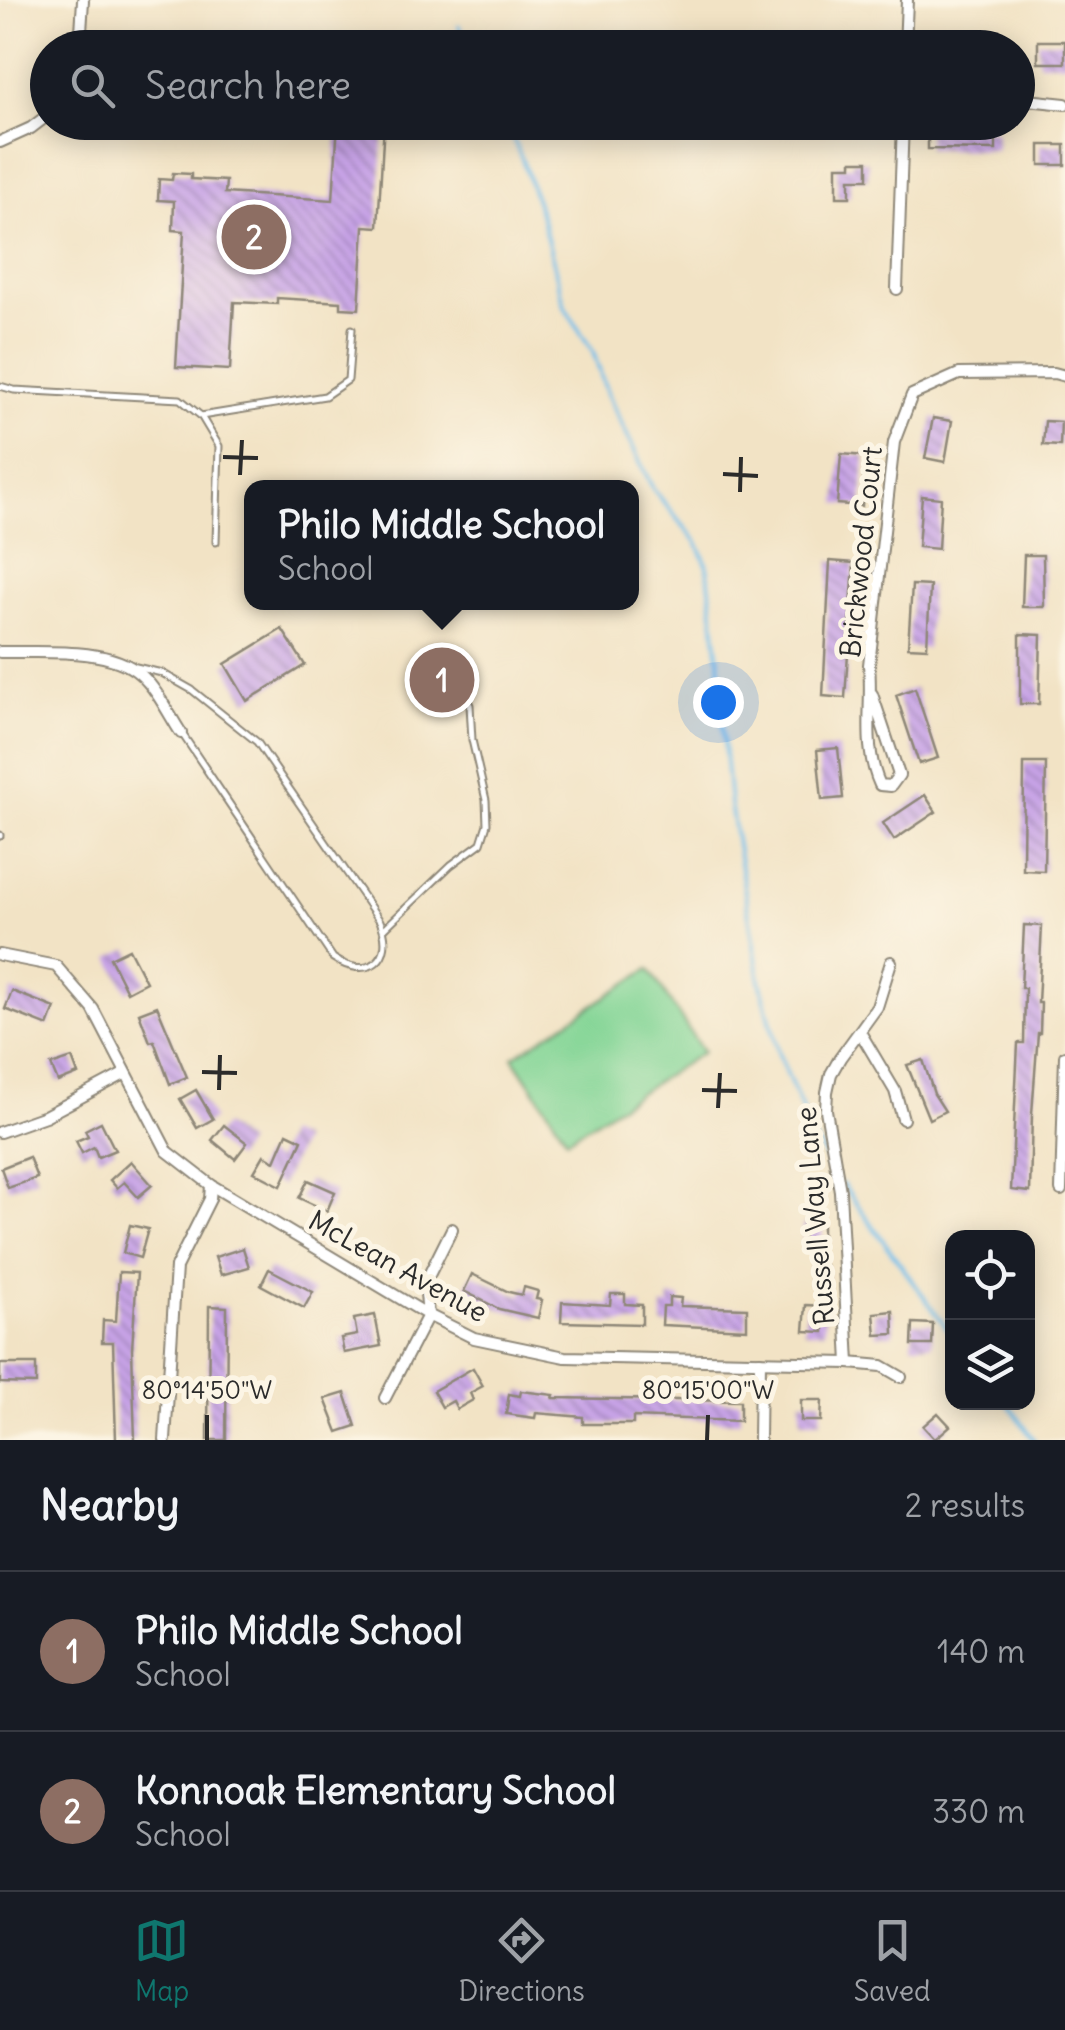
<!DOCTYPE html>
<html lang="en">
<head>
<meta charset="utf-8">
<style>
  :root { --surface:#171b24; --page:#20242c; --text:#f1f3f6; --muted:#9ea1a6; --line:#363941; --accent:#0f766e }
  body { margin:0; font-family:Delius,sans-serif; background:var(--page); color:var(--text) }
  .controls { position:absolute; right:30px; bottom:30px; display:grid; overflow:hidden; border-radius:20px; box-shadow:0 5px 25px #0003 }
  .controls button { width:90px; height:90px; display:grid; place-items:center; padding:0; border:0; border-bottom:2px solid var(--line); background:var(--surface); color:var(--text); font:50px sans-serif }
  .you { position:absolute; left:718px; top:702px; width:35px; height:35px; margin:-25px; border:8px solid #fff; border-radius:50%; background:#1a73e8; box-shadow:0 0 0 15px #1a73e833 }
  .badge { display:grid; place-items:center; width:65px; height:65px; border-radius:50%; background:var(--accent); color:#fff; font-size:32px; font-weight:700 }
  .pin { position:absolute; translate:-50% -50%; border:5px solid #fff; box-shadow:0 2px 10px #0006 }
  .popup { position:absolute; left:244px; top:480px; width:395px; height:130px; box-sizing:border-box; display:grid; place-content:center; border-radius:20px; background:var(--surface); filter:drop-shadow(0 2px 8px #0005); font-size:32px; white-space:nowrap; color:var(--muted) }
  .popup b { font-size:38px; color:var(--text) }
  .popup::after { content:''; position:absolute; left:50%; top:100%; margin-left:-20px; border:20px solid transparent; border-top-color:var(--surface) }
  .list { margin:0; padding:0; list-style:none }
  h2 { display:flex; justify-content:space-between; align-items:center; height:130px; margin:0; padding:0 40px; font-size:42px }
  h2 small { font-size:32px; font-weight:400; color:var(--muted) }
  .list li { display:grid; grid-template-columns:65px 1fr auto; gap:30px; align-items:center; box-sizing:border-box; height:160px; padding:0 40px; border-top:2px solid var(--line) }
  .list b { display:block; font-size:38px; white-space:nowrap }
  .list p { margin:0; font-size:32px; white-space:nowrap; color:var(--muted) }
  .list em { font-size:32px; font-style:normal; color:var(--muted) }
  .icon { flex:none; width:55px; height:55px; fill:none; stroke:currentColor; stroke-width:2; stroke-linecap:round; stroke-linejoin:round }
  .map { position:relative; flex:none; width:1065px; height:1440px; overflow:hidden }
  .search { position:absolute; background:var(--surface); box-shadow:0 5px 25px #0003; left:30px; right:30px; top:30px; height:110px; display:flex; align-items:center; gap:25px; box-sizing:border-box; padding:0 35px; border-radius:55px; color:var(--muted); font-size:38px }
  .sheet { height:450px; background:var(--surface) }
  nav { display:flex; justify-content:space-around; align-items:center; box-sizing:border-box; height:140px; border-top:2px solid var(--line); background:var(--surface); font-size:28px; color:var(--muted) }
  nav a { display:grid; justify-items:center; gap:5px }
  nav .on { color:var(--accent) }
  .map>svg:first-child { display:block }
  .garden { fill:#84d596; stroke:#588060; stroke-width:2.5 }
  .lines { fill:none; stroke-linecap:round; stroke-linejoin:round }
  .stream { stroke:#70beea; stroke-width:4 }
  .building { fill:url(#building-back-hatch) }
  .service-casing { stroke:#8e8778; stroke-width:9 }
  .minor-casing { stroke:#8e8778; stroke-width:14 }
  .service { stroke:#fff; stroke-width:5 }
  .minor { stroke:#fff; stroke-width:10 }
  .ticks { fill:none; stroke:#2b2b2b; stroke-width:4 }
  .labels { text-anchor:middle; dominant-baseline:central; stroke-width:10; stroke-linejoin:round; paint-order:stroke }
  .street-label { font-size:28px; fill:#2b2b2b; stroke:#fcf5e5 }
  .ticks-label { font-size:25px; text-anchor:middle; fill:#2b2b2b; stroke:#fcf5e5; stroke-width:10; stroke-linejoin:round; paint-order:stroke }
</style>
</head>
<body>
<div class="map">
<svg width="1065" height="1440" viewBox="0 0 1065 1440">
  <defs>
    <pattern id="building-back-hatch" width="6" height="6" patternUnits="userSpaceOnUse" patternTransform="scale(2.5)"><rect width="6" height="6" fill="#c7a3e6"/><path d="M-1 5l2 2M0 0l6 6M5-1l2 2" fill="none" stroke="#a285bb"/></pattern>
  </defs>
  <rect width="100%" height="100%" fill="#fcf5e5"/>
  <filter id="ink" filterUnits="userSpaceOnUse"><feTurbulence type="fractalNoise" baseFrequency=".01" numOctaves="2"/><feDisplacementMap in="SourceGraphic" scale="20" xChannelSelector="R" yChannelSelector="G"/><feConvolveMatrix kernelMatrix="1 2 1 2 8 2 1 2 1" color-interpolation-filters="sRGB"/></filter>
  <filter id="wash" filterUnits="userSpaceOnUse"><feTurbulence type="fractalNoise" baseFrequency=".0048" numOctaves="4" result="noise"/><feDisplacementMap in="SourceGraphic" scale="40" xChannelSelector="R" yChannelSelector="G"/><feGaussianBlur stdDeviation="2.25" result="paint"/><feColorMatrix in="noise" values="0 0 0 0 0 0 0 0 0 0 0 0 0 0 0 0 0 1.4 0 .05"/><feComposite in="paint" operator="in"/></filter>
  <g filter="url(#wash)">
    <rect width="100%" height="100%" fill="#f2e3c5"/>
    <path class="garden" d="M649 969 703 1052 567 1139 513 1057Z"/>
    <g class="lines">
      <g class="stream">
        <path d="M459 26 468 48"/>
        <path d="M505 122 522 159 542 219 565 307 593 352 608 396 653 489 697 542 707 565 720 668 718 682 730 804 760 981 779 1055 816 1142 830 1162"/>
        <path d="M842 1184 952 1335"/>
        <path d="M1007 1402 1034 1440"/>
      </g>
    </g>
    <g id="blocks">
      <g class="building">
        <rect x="1038" y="41" width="27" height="22"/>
        <path d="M338 122H384L378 227 364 226 359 309 341 308V302L277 298V304L234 302 230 370 176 367 184 231 173 230 174 201 158 200 159 179 172 180 173 173 191 174V179L226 181 225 193 333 200Z"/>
        <path d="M928 130 996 131V150L928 149Z"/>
        <rect x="1040" y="145" width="25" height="20"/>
        <path d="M852 161H868V179H850V197H837V166H852Z"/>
        <path d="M933 418 952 421 945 462 925 458Z"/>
        <path d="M1045 421 1061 422 1060 446 1043 445Z"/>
        <path d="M841 454 865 456 862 506 837 504Z"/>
        <path d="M922 496 941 498 938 549 918 547Z"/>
        <path d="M1024 555H1043L1044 607H1022Z"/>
        <path d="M830 561 854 563 845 698 823 696Z"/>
        <path d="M912 585 930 586 927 648 908 647Z"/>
        <path d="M282 629 305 665 247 701 225 664Z"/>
        <path d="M1020 634 1041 635 1039 704H1020Z"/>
        <path d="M915 688 938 758 919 764 896 695Z"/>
        <path d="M838 748 843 798 822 800 817 750Z"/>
        <path d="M1024 763H1046L1044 871 1023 870Z"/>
        <path d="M925 795 936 812 894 840 883 823Z"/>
        <path d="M1024 925 1042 926 1038 1003H1041L1040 1033H1038L1032 1114 1030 1192 1011 1190 1018 1043H1024L1025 988H1021Z"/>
        <path d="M129 949 146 982 127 992 110 958Z"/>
        <path d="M12 991 55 1008 48 1026 5 1009Z"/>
        <path d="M157 1006 187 1077 170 1084 154 1041 150 1042 139 1013Z"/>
        <path d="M72 1058 78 1074 58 1082 51 1065Z"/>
        <path d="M923 1060 934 1094 945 1111 929 1119 907 1065Z"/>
        <path d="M196 1090 213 1119 197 1128 180 1099Z"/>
        <path d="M101 1122 115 1150 98 1157 94 1147 82 1153 76 1141 88 1136 85 1130Z"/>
        <path d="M224 1125 247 1143 235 1159 212 1140Z"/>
        <path d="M287 1133 302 1140 281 1186 254 1172 264 1155 275 1161Z"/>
        <path d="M29 1157 37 1178 8 1188 1 1168Z"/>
        <path d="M131 1161 152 1185 138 1197 124 1182 117 1188 110 1180Z"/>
        <path d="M308 1180 335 1192 327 1211 299 1198Z"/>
        <path d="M803 1224H822V1243L804 1244Z"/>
        <path d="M130 1225 148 1229 140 1258 123 1253Z"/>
        <path d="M243 1248 249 1267 221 1275 215 1257Z"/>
        <path d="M826 1265 828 1285 811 1286 810 1266Z"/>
        <path d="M269 1269 313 1292 304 1308 261 1285Z"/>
        <path d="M119 1272 137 1273 132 1349 135 1440H116L113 1342H102L103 1320 116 1321Z"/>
        <path d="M472 1274 509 1292 522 1295 524 1287 538 1291 536 1299 542 1300 538 1318 499 1309 464 1291Z"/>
        <path d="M611 1294H625V1304L642 1305V1324L561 1322 562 1302 610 1305Z"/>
        <path d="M669 1297 681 1298 680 1306 747 1308V1329L662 1325 663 1306H669Z"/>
        <path d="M806 1305 825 1306 824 1332 804 1331Z"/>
        <path d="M209 1306 227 1307 226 1440H208Z"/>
        <path d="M893 1311 894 1334 876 1335 874 1313Z"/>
        <path d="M375 1315 381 1346 344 1353 341 1338 357 1335 354 1319Z"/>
        <path d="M913 1323 933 1324 932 1345H912Z"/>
        <path d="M0 1364H36V1384L0 1383Z"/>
        <path d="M473 1368 483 1386 470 1393 473 1400 457 1409 453 1401 442 1407 433 1391Z"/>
        <path d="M521 1391 554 1395 553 1398 740 1401V1421L633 1417V1424H583V1417L536 1413 535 1418 506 1414 509 1394 520 1396Z"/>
        <path d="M345 1393 356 1426 338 1432 325 1399Z"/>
        <path d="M801 1400H822L821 1421H801Z"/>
        <path d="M938 1413 950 1426 935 1439 923 1426Z"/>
      </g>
    </g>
  </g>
  <g filter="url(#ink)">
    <use href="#blocks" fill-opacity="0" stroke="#8e8778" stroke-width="2.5"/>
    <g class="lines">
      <defs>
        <g id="service">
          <path d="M0 386 14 390 180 399 201 416 219 446 216 542"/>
          <path d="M201 416 325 396 348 380 352 329"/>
          <path d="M136 667 162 673 192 690 257 742 380 921C397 960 367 981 333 958L183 735"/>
          <path d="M0 835V836"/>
          <path d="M384 929 451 865 481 843 487 824 486 800 472 740 470 705 458 681"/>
        </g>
        <g id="minor">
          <path d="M80 48 83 0"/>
          <path d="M905 48 907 0"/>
          <path d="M1018 99 1065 104"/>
          <path d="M0 142 31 128 48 115"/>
          <path d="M897 289 903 122"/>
          <path d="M0 652C39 653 109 646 140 674 157 689 168 713 181 733"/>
          <path d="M872 694 899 775 891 786 880 785C862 746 873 706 869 665L894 442 912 395 959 374 1054 373 1065 376"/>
          <path d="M0 955 56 966 93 1009 167 1151 211 1185 428 1315 474 1338 565 1357 849 1363 882 1366 901 1377"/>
          <path d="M860 1032 895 1091 903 1119"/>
          <path d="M0 1132 45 1116 124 1074"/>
          <path d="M1061 1190 1065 1056"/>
          <path d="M849 1363 840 1191 826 1110 827 1092 831 1074 840 1058 877 1007 891 962"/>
          <path d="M385 1398 428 1315 425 1283 452 1229"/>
          <path d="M165 1440 176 1267 210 1199 211 1185"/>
          <path d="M759 1440 760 1361"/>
        </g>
      </defs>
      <use href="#service" class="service-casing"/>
      <use href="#minor" class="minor-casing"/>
      <use href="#service" class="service"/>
      <use href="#minor" class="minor"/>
    </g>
  </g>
  <path class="ticks" d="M223 457 258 458M723 474 758 476M240 475 242 440M740 492 741 457M202 1072 237 1073M219 1090 220 1055M702 1090 737 1091M718 1108 720 1073M207 1440V1415M707 1440 708 1415"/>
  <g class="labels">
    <g class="street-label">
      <text transform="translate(861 552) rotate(-84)">Brickwood Court</text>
      <text transform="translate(815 1216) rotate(-95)">Russell Way Lane</text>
      <text transform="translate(398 1266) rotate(29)">McLean Avenue</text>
    </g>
  </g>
  <g class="ticks-label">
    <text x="207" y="1399">80°14'50"W</text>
    <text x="708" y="1399">80°15'00"W</text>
  </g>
</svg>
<div class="controls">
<button><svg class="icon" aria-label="locate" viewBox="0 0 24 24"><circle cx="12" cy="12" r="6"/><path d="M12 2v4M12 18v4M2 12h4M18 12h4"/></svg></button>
<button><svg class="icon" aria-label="layers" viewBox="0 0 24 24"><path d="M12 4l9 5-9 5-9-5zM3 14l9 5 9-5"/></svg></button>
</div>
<div class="you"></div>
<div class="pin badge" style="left:442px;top:680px;background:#8d6e63">1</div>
<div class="popup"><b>Philo Middle School</b>School</div>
<div class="pin badge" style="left:254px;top:237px;background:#8d6e63">2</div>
<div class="search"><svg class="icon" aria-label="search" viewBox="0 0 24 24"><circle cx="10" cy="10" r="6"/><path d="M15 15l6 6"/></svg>Search here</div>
</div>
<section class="sheet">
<h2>Nearby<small>2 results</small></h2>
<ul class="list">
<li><span class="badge" style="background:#8d6e63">1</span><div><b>Philo Middle School</b><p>School</p></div><em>140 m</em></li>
<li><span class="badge" style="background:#8d6e63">2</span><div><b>Konnoak Elementary School</b><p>School</p></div><em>330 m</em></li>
</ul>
</section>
<nav>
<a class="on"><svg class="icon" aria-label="map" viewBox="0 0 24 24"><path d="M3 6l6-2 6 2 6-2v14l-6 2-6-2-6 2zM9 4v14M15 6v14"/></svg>Map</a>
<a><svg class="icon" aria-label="directions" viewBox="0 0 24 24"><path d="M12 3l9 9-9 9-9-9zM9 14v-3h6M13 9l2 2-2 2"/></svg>Directions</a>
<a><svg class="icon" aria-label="saved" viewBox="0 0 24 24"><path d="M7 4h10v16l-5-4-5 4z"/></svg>Saved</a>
</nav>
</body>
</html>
